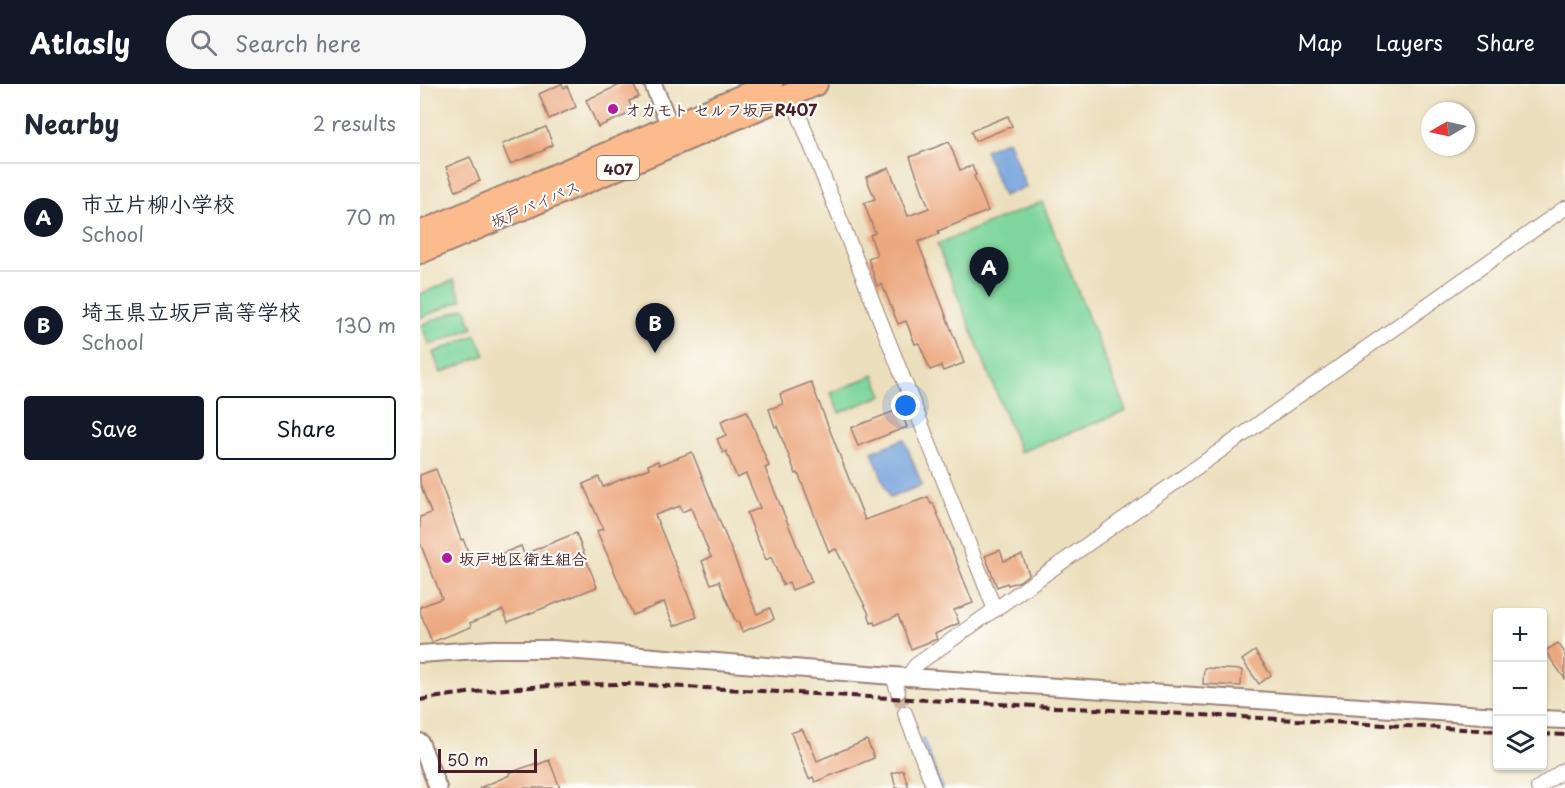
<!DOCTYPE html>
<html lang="en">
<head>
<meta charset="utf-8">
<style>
  :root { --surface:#fff; --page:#f6f6f7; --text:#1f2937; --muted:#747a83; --line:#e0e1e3; --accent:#111827 }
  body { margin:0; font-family:"Playpen Sans","Klee One",sans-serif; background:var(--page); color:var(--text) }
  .controls { position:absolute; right:18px; bottom:18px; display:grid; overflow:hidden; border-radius:6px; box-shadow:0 2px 4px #0004 }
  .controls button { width:54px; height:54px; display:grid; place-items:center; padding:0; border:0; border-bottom:2px solid var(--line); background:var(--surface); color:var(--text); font:30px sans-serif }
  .compass { position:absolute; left:1001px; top:18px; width:54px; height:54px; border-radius:50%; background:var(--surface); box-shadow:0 2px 4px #0004; rotate:261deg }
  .scale { position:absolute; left:18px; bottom:15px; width:99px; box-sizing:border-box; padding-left:6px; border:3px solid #4a1f2b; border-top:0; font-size:16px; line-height:21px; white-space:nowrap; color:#4a1f2b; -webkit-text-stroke:4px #fdfcf7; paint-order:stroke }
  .you { position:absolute; left:486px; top:322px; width:21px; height:21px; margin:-15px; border:4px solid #fff; border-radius:50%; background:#1a73e8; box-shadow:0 0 0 9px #1a73e833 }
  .badge { display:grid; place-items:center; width:39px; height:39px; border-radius:50%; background:var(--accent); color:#fff; font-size:20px; font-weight:700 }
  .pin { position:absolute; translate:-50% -50px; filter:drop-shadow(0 2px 3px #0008) }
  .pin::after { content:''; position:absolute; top:32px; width:21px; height:18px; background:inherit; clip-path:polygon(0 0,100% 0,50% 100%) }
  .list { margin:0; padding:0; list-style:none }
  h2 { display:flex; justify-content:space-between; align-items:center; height:78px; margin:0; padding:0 24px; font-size:26px }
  h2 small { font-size:20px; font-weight:400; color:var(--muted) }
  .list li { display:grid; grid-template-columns:39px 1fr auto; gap:18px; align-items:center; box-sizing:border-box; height:108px; padding:0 24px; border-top:2px solid var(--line) }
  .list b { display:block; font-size:22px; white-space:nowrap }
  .list p { margin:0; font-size:20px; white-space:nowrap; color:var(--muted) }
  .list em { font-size:20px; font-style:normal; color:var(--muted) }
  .actions { display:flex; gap:12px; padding:18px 24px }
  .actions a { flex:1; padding:14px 0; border:2px solid var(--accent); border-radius:6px; text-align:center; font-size:21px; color:var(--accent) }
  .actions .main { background:var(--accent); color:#fff }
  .icon { flex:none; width:33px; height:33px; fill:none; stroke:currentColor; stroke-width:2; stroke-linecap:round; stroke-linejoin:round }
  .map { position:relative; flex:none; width:1145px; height:704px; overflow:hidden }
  header { display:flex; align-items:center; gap:36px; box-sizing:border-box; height:84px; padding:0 30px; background:var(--accent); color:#fff }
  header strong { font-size:28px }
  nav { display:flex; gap:33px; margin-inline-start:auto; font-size:21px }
  .search { width:420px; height:54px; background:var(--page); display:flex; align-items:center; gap:15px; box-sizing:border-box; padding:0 21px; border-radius:33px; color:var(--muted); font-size:22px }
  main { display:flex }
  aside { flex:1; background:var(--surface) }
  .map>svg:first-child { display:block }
  .green { fill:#7ed69c; stroke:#647a64; stroke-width:1.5 }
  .water { fill:#73a2dc; stroke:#5e6084; stroke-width:1.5 }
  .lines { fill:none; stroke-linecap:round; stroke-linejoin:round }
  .stream { stroke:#73a2dc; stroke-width:4 }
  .building { fill:#eca77e }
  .minor-tunnel { stroke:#ccb9a0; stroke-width:14; stroke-dasharray:14 7; stroke-linecap:butt }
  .minor-casing { stroke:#9b7f74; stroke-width:16 }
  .tertiary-casing { stroke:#9b7f74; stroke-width:20 }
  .trunk-casing { stroke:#9b7f74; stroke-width:26 }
  .minor { stroke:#fff; stroke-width:14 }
  .tertiary { stroke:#fff; stroke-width:16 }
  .trunk { stroke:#fbbb8c; stroke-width:22 }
  .rail { stroke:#4a1f2b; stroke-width:4; stroke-dasharray:9 4.5; stroke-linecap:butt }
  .poi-dot { fill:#b5179e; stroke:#fdfcf7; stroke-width:2 }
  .labels { text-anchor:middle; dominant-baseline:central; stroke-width:4.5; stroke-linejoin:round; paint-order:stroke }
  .shield { fill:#fdfcf7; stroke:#806168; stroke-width:1.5 }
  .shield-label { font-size:15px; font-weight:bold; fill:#4a1f2b }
  .poi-label { font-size:16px; font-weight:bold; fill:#4a1f2b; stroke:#fdfcf7; text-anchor:start }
  .street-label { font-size:16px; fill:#4a1f2b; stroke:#fdfcf7 }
</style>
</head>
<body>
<header>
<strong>Atlasly</strong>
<div class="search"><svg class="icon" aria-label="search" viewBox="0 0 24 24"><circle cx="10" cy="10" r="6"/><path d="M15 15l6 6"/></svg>Search here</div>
<nav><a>Map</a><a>Layers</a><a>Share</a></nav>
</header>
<main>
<aside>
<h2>Nearby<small>2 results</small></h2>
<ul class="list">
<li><span class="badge">A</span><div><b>市立片柳小学校</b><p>School</p></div><em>70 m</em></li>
<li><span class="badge">B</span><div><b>埼玉県立坂戸高等学校</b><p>School</p></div><em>130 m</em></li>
</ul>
<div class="actions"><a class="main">Save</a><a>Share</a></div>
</aside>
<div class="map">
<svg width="1145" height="704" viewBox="0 0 1145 704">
  <rect width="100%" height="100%" fill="#fdfcf7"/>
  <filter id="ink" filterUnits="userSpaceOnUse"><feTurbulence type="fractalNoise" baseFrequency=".0167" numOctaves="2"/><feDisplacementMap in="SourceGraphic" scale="12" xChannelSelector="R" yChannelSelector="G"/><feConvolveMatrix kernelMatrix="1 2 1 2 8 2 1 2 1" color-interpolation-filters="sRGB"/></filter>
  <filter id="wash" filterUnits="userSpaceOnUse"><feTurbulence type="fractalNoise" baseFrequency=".008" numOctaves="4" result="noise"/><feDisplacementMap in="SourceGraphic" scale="24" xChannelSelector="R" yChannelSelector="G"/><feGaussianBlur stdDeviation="1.35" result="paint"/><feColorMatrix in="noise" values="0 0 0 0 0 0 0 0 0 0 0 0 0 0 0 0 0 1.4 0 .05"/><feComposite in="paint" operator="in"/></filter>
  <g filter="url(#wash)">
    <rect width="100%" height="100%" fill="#ecdfbd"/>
    <g class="green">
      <path d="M622 118 706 327 600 368 517 160Z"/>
      <path d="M34 196 42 216 0 234V210Z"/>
      <path d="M45 224 53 244 10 261 1 241Z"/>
      <path d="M56 251 65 271 21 289 13 269Z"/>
      <path d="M454 291 463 311 419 329 411 309Z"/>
    </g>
    <g class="water">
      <path d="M588 56 606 103 583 112 565 66Z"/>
      <path d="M484 355 502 401 470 414 452 368Z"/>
    </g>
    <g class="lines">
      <path class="stream" d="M502 655 521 704"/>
    </g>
    <g id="blocks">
      <g class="building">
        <path d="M141 0H142L144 4 147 2 156 23 129 35 119 10Z"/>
        <path d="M202 0H213L219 13 209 17 213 28 178 43 166 16Z"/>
        <path d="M588 32 592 42 555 57 551 47Z"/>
        <path d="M126 43 133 61 124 65 125 66 90 80 82 60Z"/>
        <path d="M529 58 540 86 552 82 556 91 554 92 568 127 518 147 519 150 498 158 544 279 523 287 521 282 510 286 499 259 495 260 486 237 478 240 462 200 457 202 448 174 457 171 450 151 455 149 444 119 455 115 446 93 469 84 488 132 509 124 490 73Z"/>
        <path d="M50 73 60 97 36 107 26 83Z"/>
        <path d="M391 298 445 436 508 413 511 420 513 419 553 519 534 526 539 539 515 550 517 555 491 565 478 531 455 541 454 538 451 539 448 528 416 465 409 468 378 389 376 390 357 342 355 343 349 325 363 320 360 310Z"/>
        <path d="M480 325 487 343 438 362 431 344Z"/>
        <path d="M327 327 349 382 345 384 392 498 372 506 369 498 363 501 351 473 346 476 336 452 327 429 340 424 326 390 317 394 306 367 303 369 297 355 306 351 301 337Z"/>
        <path d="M272 368 337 530 350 524 354 535 322 548 318 537 316 538 299 497 291 500 287 491 282 477 291 473 271 424 262 428 260 422 235 431 277 533 254 542 244 518 213 531 177 447 183 445 163 400 179 393 183 403 229 384 228 381 238 377 239 381Z"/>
        <path d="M16 385 41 456 43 455 53 481 101 462 104 470 156 449 177 503 88 538 83 526 50 539 51 543 12 558 0 528V523L22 514 0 459V433L11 429 0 399V391Z"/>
        <path d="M580 466 584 477 602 471 609 490 600 497 588 501 587 499 577 503 565 472Z"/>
        <path d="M1138 559 1145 569V595L1125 567Z"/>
        <path d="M835 567 851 591 839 600 822 576Z"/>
        <path d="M784 584 822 586 821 602 783 600Z"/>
        <path d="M382 645 388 657H389L397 677 447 656 454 674 395 698 393 693 389 695 371 649Z"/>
        <path d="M129 676 140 704H59L90 691 89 689 117 679V681Z"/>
        <path d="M483 686 489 704H476L472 689Z"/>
      </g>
    </g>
  </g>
  <g filter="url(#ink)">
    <use href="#blocks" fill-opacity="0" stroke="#9b7f74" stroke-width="1.5"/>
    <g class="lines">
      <path class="minor-tunnel" d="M478 608 485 629"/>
      <defs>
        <g id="minor">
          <path d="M371 11 575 526"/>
          <path d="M473 592 478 608"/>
          <path d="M487 593 496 581 1145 124"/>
          <path d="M485 629 514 704"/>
          <path d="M1118 704 1145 685"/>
        </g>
        <g id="tertiary">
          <path d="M233 0 250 43"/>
          <path d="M0 570 72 565H134L473 592 1078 632"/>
          <path d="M1122 635 1145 636"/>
          <path d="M0 658 18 704"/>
        </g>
        <g id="trunk">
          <path d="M0 149 351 0"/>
          <path d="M0 168 396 0"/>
        </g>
      </defs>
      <use href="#minor" class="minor-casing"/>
      <use href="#tertiary" class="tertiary-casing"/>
      <use href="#trunk" class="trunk-casing"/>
      <use href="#minor" class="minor"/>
      <use href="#tertiary" class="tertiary"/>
      <use href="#trunk" class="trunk"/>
      <g class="rail">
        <path d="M0 616C70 604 140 600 211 600L1078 647"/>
        <path d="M1122 650 1145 651"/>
      </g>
    </g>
  </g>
  <g class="poi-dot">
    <circle cx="193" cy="25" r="6"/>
    <circle cx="27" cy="474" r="6"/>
  </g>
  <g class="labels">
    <rect class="shield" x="177" y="72" width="42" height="24" rx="4.5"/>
    <g class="shield-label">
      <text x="198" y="84">407</text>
    </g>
    <g class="poi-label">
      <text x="205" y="25">オカモト セルフ坂戸R407</text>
      <text x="39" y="474">坂戸地区衛生組合</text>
    </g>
    <g class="street-label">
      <text transform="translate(115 119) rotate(-23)">坂戸バイパス</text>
    </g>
  </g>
</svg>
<div class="controls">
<button>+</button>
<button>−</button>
<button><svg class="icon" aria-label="layers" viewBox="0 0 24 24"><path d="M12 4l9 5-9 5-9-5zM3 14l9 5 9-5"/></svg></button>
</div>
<svg class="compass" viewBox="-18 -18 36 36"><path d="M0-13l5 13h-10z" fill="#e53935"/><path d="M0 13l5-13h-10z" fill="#747a83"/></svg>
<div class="scale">50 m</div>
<div class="you"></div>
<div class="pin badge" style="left:569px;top:213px">A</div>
<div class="pin badge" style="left:235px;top:269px">B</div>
</div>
</main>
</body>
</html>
